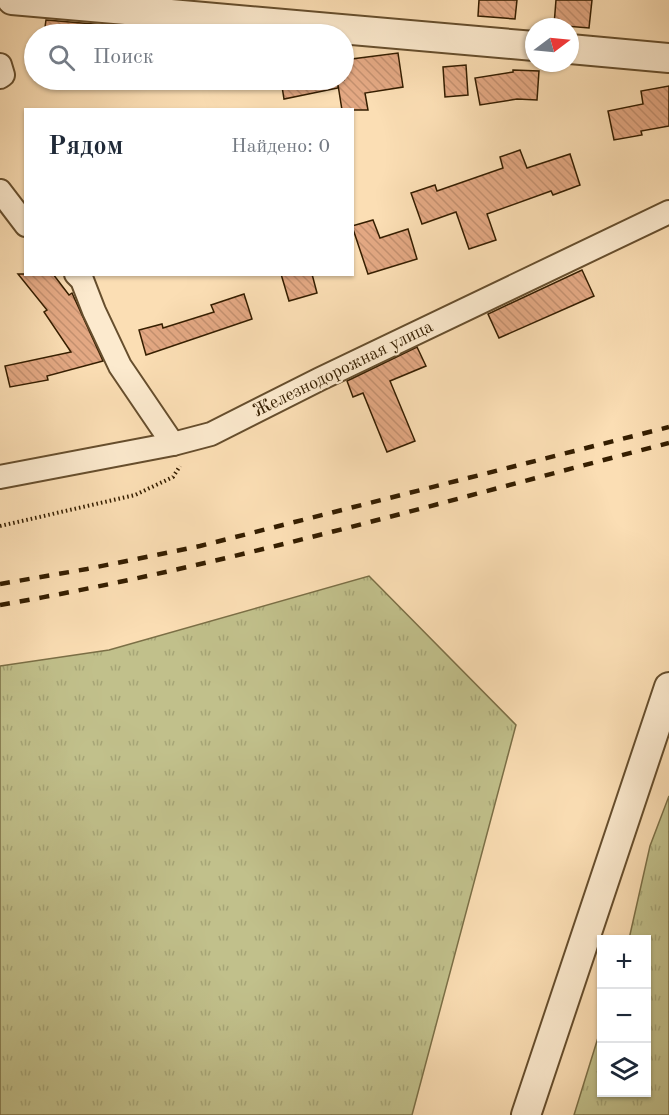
<!DOCTYPE html>
<html lang="ru">
<head>
<meta charset="utf-8">
<style>
  :root { --surface:#fff; --page:#f2f2f3; --text:#1f2937; --muted:#747a83; --line:#e0e1e3 }
  body { margin:0; font-family:"Old Standard TT",serif; background:var(--page); color:var(--text) }
  .controls { position:absolute; right:18px; bottom:18px; display:grid; overflow:hidden; border-radius:0px; box-shadow:0 2px 4px #0004 }
  .controls button { width:54px; height:54px; display:grid; place-items:center; padding:0; border:0; border-bottom:2px solid var(--line); background:var(--surface); color:var(--text); font:30px sans-serif }
  .compass { position:absolute; left:525px; top:18px; width:54px; height:54px; border-radius:50%; background:var(--surface); box-shadow:0 2px 4px #0004; rotate:74deg }
  .list { margin:0; padding:0; list-style:none }
  h2 { display:flex; justify-content:space-between; align-items:center; height:78px; margin:0; padding:0 24px; font-size:26px }
  h2 small { font-size:20px; font-weight:400; color:var(--muted) }
  .icon { flex:none; width:33px; height:33px; fill:none; stroke:currentColor; stroke-width:2; stroke-linecap:round; stroke-linejoin:round }
  .map { position:relative; flex:none; width:669px; height:1115px; overflow:hidden }
  .search { position:absolute; background:var(--surface); box-shadow:0 2px 4px #0004; left:24px; top:24px; width:330px; height:66px; display:flex; align-items:center; gap:15px; box-sizing:border-box; padding:0 21px; border-radius:33px; color:var(--muted); font-size:22px }
  .panel { position:absolute; background:var(--surface); box-shadow:0 2px 4px #0004; left:24px; top:108px; width:330px; height:168px; border-radius:0px }
  .map>svg:first-child { display:block }
  .grass { fill:url(#grass-tufts); stroke:#7b6f46; stroke-width:1.5 }
  .building { fill:url(#building-back-hatch); stroke:#351e00; stroke-width:1.5 }
  .lines { fill:none; stroke-linecap:round; stroke-linejoin:round }
  .minor-casing { stroke:#664e2d; stroke-width:26 }
  .tertiary-casing { stroke:#664e2d; stroke-width:32 }
  .path { stroke:#351e00; stroke-width:4; stroke-dasharray:1.5 3; stroke-linecap:butt }
  .minor { stroke:#fceace; stroke-width:22 }
  .tertiary { stroke:#fceace; stroke-width:28 }
  .rail { stroke:#351e00; stroke-width:4.5; stroke-dasharray:10 10; stroke-linecap:butt }
  .labels { text-anchor:middle; dominant-baseline:central; stroke-width:4.5; stroke-linejoin:round; paint-order:stroke }
  .street-label { font-size:18px; fill:#351e00; stroke:#fceace }
</style>
</head>
<body>
<div class="map">
<svg width="669" height="1115" viewBox="0 0 669 1115">
  <defs>
    <pattern id="grass-tufts" width="24" height="20" patternUnits="userSpaceOnUse" patternTransform="scale(1.5)"><rect width="24" height="20" fill="#c1c08b"/><path d="M3 7l-1-3M5 7V3M7 7l1-3M15 17l-1-3M17 17v-4M19 17l1-3" fill="none" stroke="#a6a576"/></pattern>
    <pattern id="building-back-hatch" width="6" height="6" patternUnits="userSpaceOnUse" patternTransform="scale(1.5)"><rect width="6" height="6" fill="#e3a883"/><path d="M-1 5l2 2M0 0l6 6M5-1l2 2" fill="none" stroke="#c3906f"/></pattern>
  </defs>
  <rect width="100%" height="100%" fill="#fbdeb4"/>
  <filter id="stains"><feTurbulence type="fractalNoise" baseFrequency=".00333" numOctaves="4"/><feColorMatrix values="0 0 0 0 .2 0 0 0 0 .09 0 0 0 0 .02 0 0 0 .5 -.17"/></filter>
  <radialGradient id="worn" r=".72"><stop offset=".6" stop-color="#630" stop-opacity="0"/><stop offset="1" stop-color="#630" stop-opacity=".3"/></radialGradient>
  <g class="grass">
    <path d="M369 576 516 725 412 1115H0V666L109 650Z"/>
    <path d="M669 796V1115H574L601 1028 602 1092H646V940L629 939 650 846Z"/>
  </g>
  <g class="building">
    <path d="M479 0H517L515 19 478 16Z"/>
    <path d="M556 0H592L589 28 554 25Z"/>
    <path d="M46 20 117 26 116 34H44Z"/>
    <path d="M398 53 403 87 365 93 368 110H342L338 85V88L284 99 281 80H344V60Z"/>
    <path d="M466 65 468 95 445 97 443 67Z"/>
    <path d="M513 70 539 71 537 100 517 99 480 105 475 78 513 72Z"/>
    <path d="M669 86V126L641 131 642 135 614 140 608 111 643 104 641 91Z"/>
    <path d="M520 150 527 168 570 154 580 185 553 195 551 191 487 214 496 240 469 249 456 212 422 224 411 193 435 185 437 191 503 168 500 157Z"/>
    <path d="M373 220 380 238 408 229 417 259 368 274 352 226Z"/>
    <path d="M582 270 594 296 499 338 488 314Z"/>
    <path d="M18 274H53L69 295 72 293 103 361 47 376 48 380 10 387 5 366 71 352 44 312 47 310Z"/>
    <path d="M281 274H312L317 293 289 301Z"/>
    <path d="M244 294 252 319 146 355 139 330 162 324 163 328 214 312 211 305Z"/>
    <path d="M417 347 426 366 390 381 415 441 387 452 363 393 353 397 347 381Z"/>
  </g>
  <g class="lines">
    <defs>
      <g id="minor">
        <path d="M0 65 3 75 0 77"/>
        <path d="M0 191 26 225"/>
        <path d="M76 274 82 280 94 311 120 366 173 444"/>
        <path d="M0 477 173 444 211 434 320 379 669 212"/>
      </g>
      <g id="tertiary">
        <path d="M12 0 534 46"/>
        <path d="M570 49 669 58"/>
        <path d="M526 1115 669 687"/>
      </g>
    </defs>
    <use href="#minor" class="minor-casing"/>
    <use href="#tertiary" class="tertiary-casing"/>
    <path class="path" d="M0 526 135 495 173 477 180 466"/>
    <use href="#minor" class="minor"/>
    <use href="#tertiary" class="tertiary"/>
    <g class="rail">
      <path d="M0 584 87 569 200 546 669 427"/>
      <path d="M0 605C226 566 447 500 669 443"/>
    </g>
  </g>
  <g class="labels">
    <g class="street-label">
      <text transform="translate(343 369) rotate(-26)">Железнодорожная улица</text>
    </g>
  </g>
  <rect width="100%" height="100%" filter="url(#stains)"/>
  <rect width="100%" height="100%" fill="url(#worn)"/>
</svg>
<div class="controls">
<button>+</button>
<button>−</button>
<button><svg class="icon" aria-label="layers" viewBox="0 0 24 24"><path d="M12 4l9 5-9 5-9-5zM3 14l9 5 9-5"/></svg></button>
</div>
<svg class="compass" viewBox="-18 -18 36 36"><path d="M0-13l5 13h-10z" fill="#e53935"/><path d="M0 13l5-13h-10z" fill="#747a83"/></svg>
<div class="search"><svg class="icon" aria-label="search" viewBox="0 0 24 24"><circle cx="10" cy="10" r="6"/><path d="M15 15l6 6"/></svg>Поиск</div>
<section class="panel">
<h2>Рядом<small>Найдено: 0</small></h2>
<ul class="list">
</ul>
</section>
</div>
</body>
</html>
